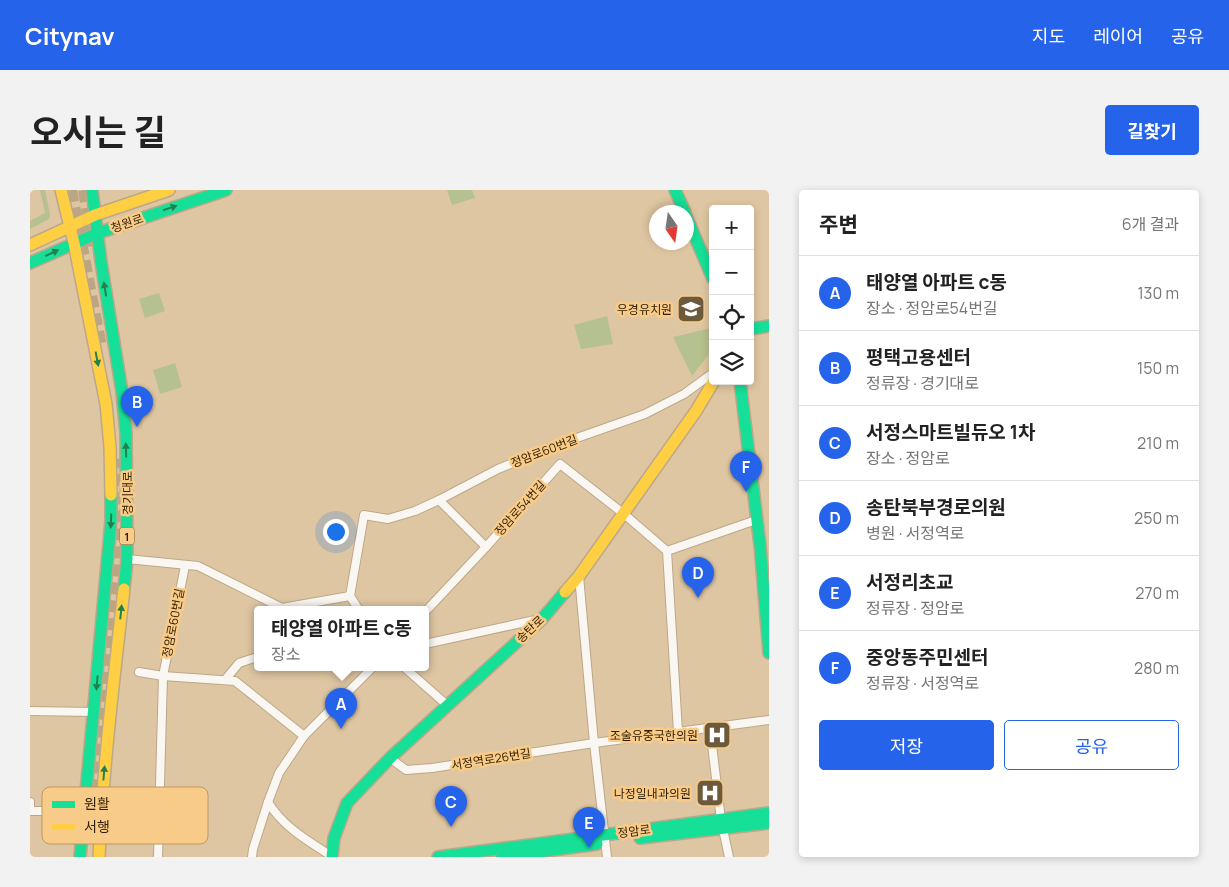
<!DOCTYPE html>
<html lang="ko">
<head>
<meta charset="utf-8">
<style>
  :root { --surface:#fff; --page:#f2f2f2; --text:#222; --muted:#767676; --line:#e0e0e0; --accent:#2563eb }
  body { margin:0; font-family:Manrope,"Noto Sans KR",sans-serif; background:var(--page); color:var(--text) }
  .controls { position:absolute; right:15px; top:15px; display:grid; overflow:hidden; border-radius:5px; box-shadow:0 2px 8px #0003 }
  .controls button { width:45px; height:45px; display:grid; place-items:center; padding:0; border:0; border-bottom:1px solid var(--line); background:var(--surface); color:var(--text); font:25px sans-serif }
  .compass { position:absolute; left:619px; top:15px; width:45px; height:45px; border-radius:50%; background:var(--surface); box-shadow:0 2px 8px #0003; rotate:167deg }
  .you { position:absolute; left:305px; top:341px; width:18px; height:18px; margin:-12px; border:4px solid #fff; border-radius:50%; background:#1a73e8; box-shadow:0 0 0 8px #1a73e833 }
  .badge { display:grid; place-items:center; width:32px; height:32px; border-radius:50%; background:var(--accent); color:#fff; font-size:16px; font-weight:700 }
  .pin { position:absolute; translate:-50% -41px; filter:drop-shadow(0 1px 2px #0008) }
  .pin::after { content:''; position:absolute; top:26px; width:18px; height:15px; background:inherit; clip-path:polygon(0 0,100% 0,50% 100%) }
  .popup { position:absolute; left:224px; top:416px; width:175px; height:65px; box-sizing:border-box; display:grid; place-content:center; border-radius:5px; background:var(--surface); filter:drop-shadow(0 1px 4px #0005); font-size:16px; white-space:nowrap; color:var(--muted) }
  .popup b { font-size:19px; color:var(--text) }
  .popup::after { content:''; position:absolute; left:50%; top:100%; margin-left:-10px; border:10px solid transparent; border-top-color:var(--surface) }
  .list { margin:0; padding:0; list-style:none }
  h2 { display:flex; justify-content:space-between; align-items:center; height:65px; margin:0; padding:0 20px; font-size:21px }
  h2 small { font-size:16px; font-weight:400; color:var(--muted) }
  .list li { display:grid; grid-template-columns:32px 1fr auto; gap:15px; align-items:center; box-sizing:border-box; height:75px; padding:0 20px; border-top:1px solid var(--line) }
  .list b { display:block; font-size:19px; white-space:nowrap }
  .list p { margin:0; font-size:16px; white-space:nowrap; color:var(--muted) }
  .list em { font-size:16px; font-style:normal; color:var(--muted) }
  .actions { display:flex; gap:10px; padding:15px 20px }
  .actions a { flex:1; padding:11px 0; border:1px solid var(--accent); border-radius:5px; text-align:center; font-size:18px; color:var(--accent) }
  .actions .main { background:var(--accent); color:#fff }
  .icon { flex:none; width:28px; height:28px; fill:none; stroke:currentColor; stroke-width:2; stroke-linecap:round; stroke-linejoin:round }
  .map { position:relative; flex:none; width:739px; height:667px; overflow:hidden; border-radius:5px }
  header { display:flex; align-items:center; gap:30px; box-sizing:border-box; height:70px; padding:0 25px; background:var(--accent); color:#fff }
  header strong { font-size:24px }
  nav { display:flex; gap:28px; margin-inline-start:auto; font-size:18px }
  .intro { display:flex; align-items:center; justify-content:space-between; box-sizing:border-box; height:120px; padding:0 30px }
  h1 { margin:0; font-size:35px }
  .button { padding:12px 22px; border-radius:5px; background:var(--accent); color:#fff; font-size:18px; font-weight:700 }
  main { display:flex; gap:30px; padding:0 30px }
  aside { flex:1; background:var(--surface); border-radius:5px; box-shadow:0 2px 8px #0003 }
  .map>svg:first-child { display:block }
  .green { fill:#b6c190 }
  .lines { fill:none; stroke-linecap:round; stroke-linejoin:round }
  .primary-tunnel { stroke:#bca582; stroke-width:12; stroke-dasharray:12 6; stroke-linecap:butt }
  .street-casing { stroke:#bba88b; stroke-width:10 }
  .fast-casing { stroke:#bba88b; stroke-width:14 }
  .slow-casing { stroke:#bba88b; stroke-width:14 }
  .street { stroke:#faf6f1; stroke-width:8 }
  .fast { stroke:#16e098; stroke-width:11 }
  .slow { stroke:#ffcf43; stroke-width:11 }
  .oneway { fill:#23804e }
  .labels { text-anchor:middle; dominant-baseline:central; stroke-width:5; stroke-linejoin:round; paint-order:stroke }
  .shield { fill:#f9cb88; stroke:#6c532b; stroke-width:1 }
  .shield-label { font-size:11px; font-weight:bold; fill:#301f03 }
  .street-label { font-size:12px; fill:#301f03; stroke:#f9cb88 }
  .poi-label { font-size:12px; fill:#301f03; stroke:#f9cb88; text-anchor:end }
  .key { fill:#f9cb88; stroke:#bd9760; stroke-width:1 }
  .key-label { font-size:14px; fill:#301f03 }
</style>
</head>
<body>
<header>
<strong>Citynav</strong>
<nav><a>지도</a><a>레이어</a><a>공유</a></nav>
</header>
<div class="intro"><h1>오시는 길</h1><a class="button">길찾기</a></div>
<main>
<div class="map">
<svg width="739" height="667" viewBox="0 0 739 667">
  <rect width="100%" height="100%" fill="#dfc6a2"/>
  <g class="green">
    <path d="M10 0H15L20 24 19 29 0 39V31L15 23Z"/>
    <path d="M417 0H442L445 8 422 15Z"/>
    <path d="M129 103 135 121 115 128 109 109Z"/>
    <path d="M577 126 583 154 551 159 544 135Z"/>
    <path d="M681 138 679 164 662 186 643 147Z"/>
    <path d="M145 173 152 197 130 204 123 180Z"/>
  </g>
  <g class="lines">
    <g class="primary-tunnel">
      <path d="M41 0 71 157"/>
      <path d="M54 0 63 56"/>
      <path d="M59 637 85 370C87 336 88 302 85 269"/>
    </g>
    <defs>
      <g id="street">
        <path d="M409 310 456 357"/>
        <path d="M97 369 168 376 252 418 320 406 329 420"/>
        <path d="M549 386 564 553 577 667"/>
        <path d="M320 406 334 325 358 329 385 321 409 310 468 279 524 256 615 224 654 204 683 183"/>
        <path d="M395 422 456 357 530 274 594 324 637 361"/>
        <path d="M395 454 510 429"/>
        <path d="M375 478 417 515"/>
        <path d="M109 482 133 486 205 491 274 546"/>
        <path d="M195 490 209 473 227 467"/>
        <path d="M0 521 64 522"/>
        <path d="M680 538 691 630 699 667"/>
        <path d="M648 542 637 361 726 330"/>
        <path d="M360 568 376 580 402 578 564 553 739 530"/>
        <path d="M0 612V621H54"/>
        <path d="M238 612C253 637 278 651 303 667"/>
        <path d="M128 667 133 486 155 376"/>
        <path d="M222 667 223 659 238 612 249 583 274 546 342 478"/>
      </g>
      <g id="fast">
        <path d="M62 0 71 72 92 202 96 243 97 369 94 399"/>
        <path d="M645 0 655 22"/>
        <path d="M656 26 683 89"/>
        <path d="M0 73 68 43 196 0"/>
        <path d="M720 139 739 136"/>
        <path d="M710 191 730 355 739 463"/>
        <path d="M610 648 739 633"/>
        <path d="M50 667 81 331V305"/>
        <path d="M302 667 304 648 317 613 360 568 512 429 535 402"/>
        <path d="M408 667 739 623"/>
        <path d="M472 667 567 654"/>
      </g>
      <g id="slow">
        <path d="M31 0 44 53 76 214 80 257 81 305"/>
        <path d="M0 55 65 25 139 0"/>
        <path d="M535 402 549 386 666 221 684 191"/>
        <path d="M69 667C73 577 84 488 94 399"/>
      </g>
    </defs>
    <use href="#street" class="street-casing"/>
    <use href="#fast" class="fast-casing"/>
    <use href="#slow" class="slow-casing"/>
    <use href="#street" class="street"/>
    <use href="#fast" class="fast"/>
    <use href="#slow" class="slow"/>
  </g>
  <defs><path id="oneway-solid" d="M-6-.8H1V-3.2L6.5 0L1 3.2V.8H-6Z" transform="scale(1.25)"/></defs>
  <g class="oneway">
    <use href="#oneway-solid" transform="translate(140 18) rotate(-18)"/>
    <use href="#oneway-solid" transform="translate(22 63) rotate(-25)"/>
    <use href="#oneway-solid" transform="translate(75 99) rotate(-99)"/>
    <use href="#oneway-solid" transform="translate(67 169) rotate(79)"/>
    <use href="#oneway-solid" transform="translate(96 260) rotate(-92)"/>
    <use href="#oneway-solid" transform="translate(81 331) rotate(92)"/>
    <use href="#oneway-solid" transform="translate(91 422) rotate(-84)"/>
    <use href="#oneway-solid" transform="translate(67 493) rotate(95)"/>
    <use href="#oneway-solid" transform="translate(74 583) rotate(-85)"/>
  </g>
  <defs>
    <symbol id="school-square" viewBox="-11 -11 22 22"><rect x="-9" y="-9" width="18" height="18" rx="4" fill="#6d593b" stroke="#f9cb88"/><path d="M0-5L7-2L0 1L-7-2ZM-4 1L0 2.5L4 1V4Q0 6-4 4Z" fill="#fff"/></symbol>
    <symbol id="hospital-square" viewBox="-11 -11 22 22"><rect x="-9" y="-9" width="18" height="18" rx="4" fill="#6d593b" stroke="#f9cb88"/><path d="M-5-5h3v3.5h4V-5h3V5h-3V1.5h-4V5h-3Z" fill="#fff"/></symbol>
  </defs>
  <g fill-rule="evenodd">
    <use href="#school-square" x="645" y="103" width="32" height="32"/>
    <use href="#hospital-square" x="671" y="529" width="32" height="32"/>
    <use href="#hospital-square" x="664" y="587" width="32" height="32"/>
  </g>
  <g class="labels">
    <rect class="shield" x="89.5" y="337.5" width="15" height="17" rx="4"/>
    <g class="shield-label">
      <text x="97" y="346">1</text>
    </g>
    <g class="street-label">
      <text transform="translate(97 33) rotate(-19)">청원로</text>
      <text transform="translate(514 261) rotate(-21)">정암로60번길</text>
      <text transform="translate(97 303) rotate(-90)">경기대로</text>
      <text transform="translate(490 318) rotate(-48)">정암로54번길</text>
      <text transform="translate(143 433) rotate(-79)">정암로60번길</text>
      <text transform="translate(500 439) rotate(-43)">송탄로</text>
      <text transform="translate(461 569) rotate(-9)">서정역로26번길</text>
      <text transform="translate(604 641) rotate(-7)">정암로</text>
    </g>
    <g class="poi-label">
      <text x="642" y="119">우경유치원</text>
      <text x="668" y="545">조술유중국한의원</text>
      <text x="661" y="603">나정일내과의원</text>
    </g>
  </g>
  <rect x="12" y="597" width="166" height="57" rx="8" class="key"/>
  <rect x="22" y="611" width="23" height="7" fill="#16e098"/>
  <rect x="22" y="634" width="23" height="6" fill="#ffcf43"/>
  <g class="key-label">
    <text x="54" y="619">원활</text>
    <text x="54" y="642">서행</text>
  </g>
</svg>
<div class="controls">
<button>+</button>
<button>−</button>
<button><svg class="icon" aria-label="locate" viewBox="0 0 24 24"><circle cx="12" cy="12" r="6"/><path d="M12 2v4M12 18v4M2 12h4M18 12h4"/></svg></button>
<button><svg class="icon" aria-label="layers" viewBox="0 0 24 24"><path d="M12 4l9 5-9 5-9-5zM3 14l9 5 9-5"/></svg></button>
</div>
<svg class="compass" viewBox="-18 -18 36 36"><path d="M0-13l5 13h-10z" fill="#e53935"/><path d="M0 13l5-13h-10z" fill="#767676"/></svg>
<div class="you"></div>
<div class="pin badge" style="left:311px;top:539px">A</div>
<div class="popup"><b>태양열 아파트 c동</b>장소</div>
<div class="pin badge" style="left:107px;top:237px">B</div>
<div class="pin badge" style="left:421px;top:637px">C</div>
<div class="pin badge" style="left:668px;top:408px">D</div>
<div class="pin badge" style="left:559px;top:658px">E</div>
<div class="pin badge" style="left:716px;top:302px">F</div>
</div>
<aside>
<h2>주변<small>6개 결과</small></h2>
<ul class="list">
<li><span class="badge">A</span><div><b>태양열 아파트 c동</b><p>장소 · 정암로54번길</p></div><em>130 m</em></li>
<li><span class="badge">B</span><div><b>평택고용센터</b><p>정류장 · 경기대로</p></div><em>150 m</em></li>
<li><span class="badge">C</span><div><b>서정스마트빌듀오 1차</b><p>장소 · 정암로</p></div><em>210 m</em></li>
<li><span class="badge">D</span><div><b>송탄북부경로의원</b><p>병원 · 서정역로</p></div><em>250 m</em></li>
<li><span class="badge">E</span><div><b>서정리초교</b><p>정류장 · 정암로</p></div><em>270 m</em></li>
<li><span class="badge">F</span><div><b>중앙동주민센터</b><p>정류장 · 서정역로</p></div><em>280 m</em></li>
</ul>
<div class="actions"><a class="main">저장</a><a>공유</a></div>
</aside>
</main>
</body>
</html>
